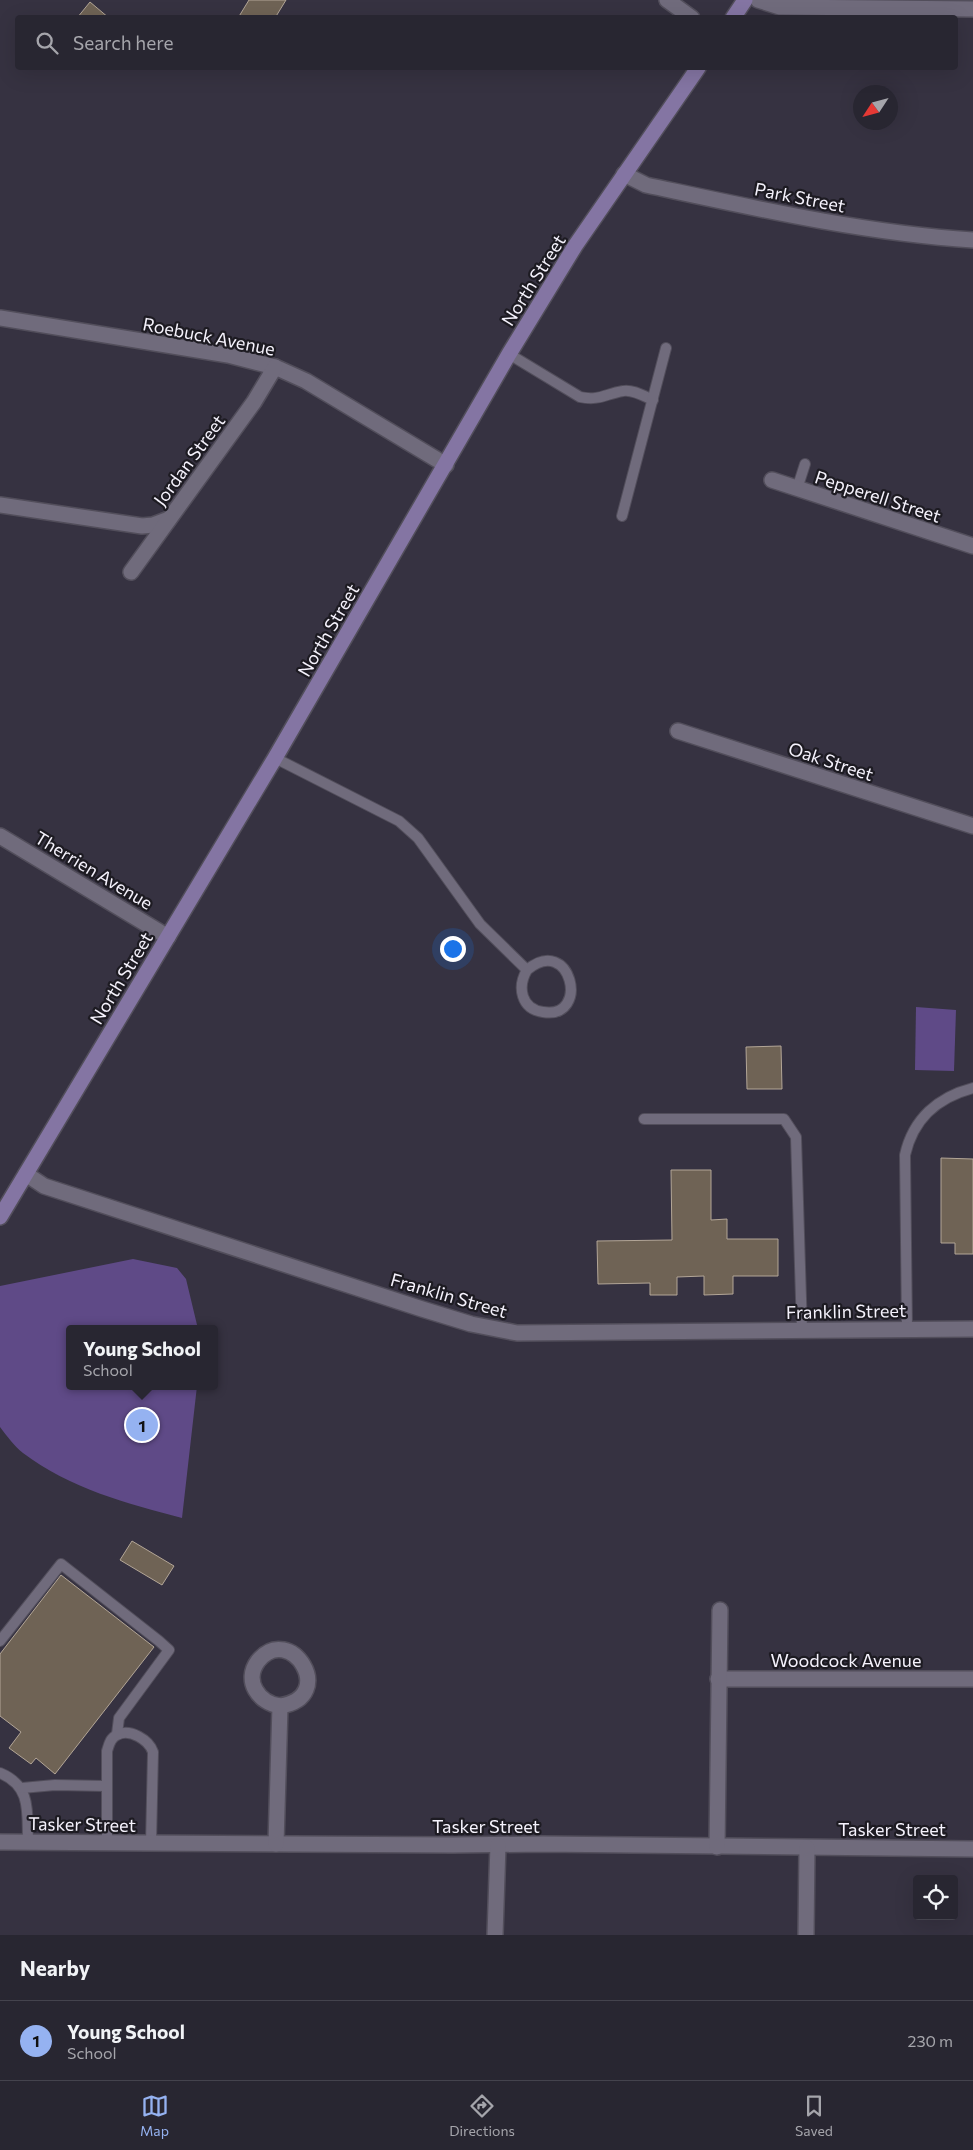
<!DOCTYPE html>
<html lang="en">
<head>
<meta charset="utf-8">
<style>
  :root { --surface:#282631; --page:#34323d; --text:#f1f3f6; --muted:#a5a5ab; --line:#44434d; --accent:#95b2f1 }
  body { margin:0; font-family:Commissioner,sans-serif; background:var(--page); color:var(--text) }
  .controls { position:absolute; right:15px; bottom:15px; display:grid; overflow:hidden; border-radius:5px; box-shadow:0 5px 20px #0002 }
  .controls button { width:45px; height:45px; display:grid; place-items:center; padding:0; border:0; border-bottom:1px solid var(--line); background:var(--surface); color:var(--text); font:25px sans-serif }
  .compass { position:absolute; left:853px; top:85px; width:45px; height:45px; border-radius:50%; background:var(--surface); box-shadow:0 5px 20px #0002; rotate:234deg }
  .you { position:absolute; left:452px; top:948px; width:18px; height:18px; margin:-12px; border:4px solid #fff; border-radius:50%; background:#1a73e8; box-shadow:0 0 0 8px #1a73e833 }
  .badge { display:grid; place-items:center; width:32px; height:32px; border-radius:50%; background:var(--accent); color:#111; font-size:16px; font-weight:700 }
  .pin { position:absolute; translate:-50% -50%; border:2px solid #fff; box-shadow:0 1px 5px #0006 }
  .popup { position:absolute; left:66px; top:1325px; width:152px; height:65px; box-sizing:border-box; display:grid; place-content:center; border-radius:5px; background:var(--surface); filter:drop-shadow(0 1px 4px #0005); font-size:16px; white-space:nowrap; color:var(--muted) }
  .popup b { font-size:19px; color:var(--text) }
  .popup::after { content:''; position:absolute; left:50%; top:100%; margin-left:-10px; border:10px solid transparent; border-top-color:var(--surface) }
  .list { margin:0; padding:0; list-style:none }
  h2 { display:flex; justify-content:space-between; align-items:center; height:65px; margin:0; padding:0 20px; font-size:21px }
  h2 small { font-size:16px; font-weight:400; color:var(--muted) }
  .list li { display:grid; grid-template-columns:32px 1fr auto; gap:15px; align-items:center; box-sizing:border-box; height:80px; padding:0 20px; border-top:1px solid var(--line) }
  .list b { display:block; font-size:19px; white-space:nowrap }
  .list p { margin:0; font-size:16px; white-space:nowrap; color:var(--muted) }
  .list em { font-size:16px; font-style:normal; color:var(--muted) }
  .icon { flex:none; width:28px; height:28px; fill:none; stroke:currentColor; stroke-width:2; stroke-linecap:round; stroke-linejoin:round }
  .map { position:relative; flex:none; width:973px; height:1935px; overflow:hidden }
  .search { position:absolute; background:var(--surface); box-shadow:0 5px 20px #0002; left:15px; right:15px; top:15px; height:55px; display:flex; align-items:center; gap:12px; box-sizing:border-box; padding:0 18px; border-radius:5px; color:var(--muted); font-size:19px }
  .sheet { height:145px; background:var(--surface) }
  nav { display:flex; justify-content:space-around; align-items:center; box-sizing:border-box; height:70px; border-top:1px solid var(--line); background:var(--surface); font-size:14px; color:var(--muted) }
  nav a { display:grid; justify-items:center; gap:2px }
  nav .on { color:var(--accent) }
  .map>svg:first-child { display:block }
  .green { fill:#5f4a87 }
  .building { fill:#6f6355; stroke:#b3a697 }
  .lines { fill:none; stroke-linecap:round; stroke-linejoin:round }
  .lane-casing { stroke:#524e5b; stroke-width:12 }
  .street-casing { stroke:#524e5b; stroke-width:18 }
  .secondary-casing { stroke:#524e5b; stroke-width:18 }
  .lane { stroke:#706b7c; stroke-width:10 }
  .street { stroke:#706b7c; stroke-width:15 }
  .secondary { stroke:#8475a3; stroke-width:15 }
  .labels { text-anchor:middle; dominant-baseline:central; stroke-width:4.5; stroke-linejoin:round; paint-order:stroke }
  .street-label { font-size:18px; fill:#f5f2fc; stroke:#1d1b22 }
</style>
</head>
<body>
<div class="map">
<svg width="973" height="1935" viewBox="0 0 973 1935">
  <rect width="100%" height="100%" fill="#363241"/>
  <g class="green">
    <path d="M916 1007 956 1010 954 1071 915 1070Z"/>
    <path d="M133 1259 177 1268 186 1279 198 1329H70V1386H197L182 1518C128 1504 69 1488 23 1453 14 1446 7 1436 0 1427V1286Z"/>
  </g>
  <g class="building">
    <path d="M249 0H286L275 18H238Z"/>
    <path d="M90 2 109 18H77Z"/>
    <path d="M781 1046 782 1089H747L746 1047Z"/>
    <path d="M941 1158 973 1159V1254H955V1243H941Z"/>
    <path d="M671 1170H711V1220L727 1219V1239H778V1276H733V1294L704 1295V1276L677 1277V1295H650V1283L598 1284 597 1241 672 1240Z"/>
    <path d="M132 1541 174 1566 162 1585 120 1560Z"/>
    <path d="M61 1575 154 1647 55 1774 36 1758 31 1764 9 1748 21 1732 0 1716V1654Z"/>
  </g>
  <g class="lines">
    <defs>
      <g id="lane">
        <path d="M509 354 580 397C599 401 605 394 623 391 632 389 644 396 653 400"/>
        <path d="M797 489 805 464"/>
        <path d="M622 516 666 348"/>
        <path d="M275 758 399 821 418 838 480 924 527 970C517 987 521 1009 543 1012 591 1020 571 933 527 970"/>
        <path d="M644 1119H784L796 1137 802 1331"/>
        <path d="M907 1329 905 1155C913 1119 938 1097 973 1088"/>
        <path d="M0 1641 61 1564 159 1641 169 1650 119 1718 117 1734"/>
        <path d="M0 1773C32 1786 27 1813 28 1842"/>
        <path d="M22 1788 55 1785 106 1786"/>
        <path d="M107 1843V1751C109 1745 110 1738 117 1735 130 1728 149 1740 153 1752L151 1844"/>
      </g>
      <g id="street">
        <path d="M667 0 692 18"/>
        <path d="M758 0 780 7 973 9"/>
        <path d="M624 174 646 185C754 208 863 233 973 240"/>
        <path d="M0 318 228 355 275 367 306 381 446 465"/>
        <path d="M772 480 973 546"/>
        <path d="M0 505 142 526 153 525 169 519"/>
        <path d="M131 572 254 402 275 367"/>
        <path d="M678 731 973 826"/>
        <path d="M0 836 168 937"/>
        <path d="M26 1174 44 1186 422 1309 471 1324 517 1333 973 1329"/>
        <path d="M718 1679H973"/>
        <path d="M0 1842 453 1845 543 1844 973 1849"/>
        <path d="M276 1844 280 1706C259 1703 243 1681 258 1661 290 1621 339 1697 280 1706"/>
        <path d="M717 1847 720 1610"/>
        <path d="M495 1935 498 1845"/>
        <path d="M806 1935 807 1848"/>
      </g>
      <g id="secondary">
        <path d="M733 18 745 0"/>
        <path d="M0 1217 275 758 509 354 575 246 698 68"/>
      </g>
    </defs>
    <use href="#lane" class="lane-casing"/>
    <use href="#street" class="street-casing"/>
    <use href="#secondary" class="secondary-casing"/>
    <use href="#lane" class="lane"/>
    <use href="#street" class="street"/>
    <use href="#secondary" class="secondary"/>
  </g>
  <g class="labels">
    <g class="street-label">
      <text transform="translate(800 197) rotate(11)">Park Street</text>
      <text transform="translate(533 280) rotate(-58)">North Street</text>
      <text transform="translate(209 336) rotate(11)">Roebuck Avenue</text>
      <text transform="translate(189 460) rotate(-54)">Jordan Street</text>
      <text transform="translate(878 496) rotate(18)">Pepperell Street</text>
      <text transform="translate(328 630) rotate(-60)">North Street</text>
      <text transform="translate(831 761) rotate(18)">Oak Street</text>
      <text transform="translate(94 870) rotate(31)">Therrien Avenue</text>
      <text transform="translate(121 978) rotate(-59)">North Street</text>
      <text transform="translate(449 1295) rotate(16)">Franklin Street</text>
      <text transform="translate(846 1311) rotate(-1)">Franklin Street</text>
      <text x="846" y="1660">Woodcock Avenue</text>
      <text transform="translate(82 1824) rotate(1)">Tasker Street</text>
      <text x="486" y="1826">Tasker Street</text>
      <text x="892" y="1829">Tasker Street</text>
    </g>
  </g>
</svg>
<div class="controls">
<button><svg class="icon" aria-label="locate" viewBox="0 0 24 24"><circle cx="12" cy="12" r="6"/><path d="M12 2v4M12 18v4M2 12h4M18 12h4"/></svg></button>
</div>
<svg class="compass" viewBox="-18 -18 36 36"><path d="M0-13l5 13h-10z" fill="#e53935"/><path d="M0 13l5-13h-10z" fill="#a5a5ab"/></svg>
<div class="you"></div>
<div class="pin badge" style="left:142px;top:1425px">1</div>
<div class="popup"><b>Young School</b>School</div>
<div class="search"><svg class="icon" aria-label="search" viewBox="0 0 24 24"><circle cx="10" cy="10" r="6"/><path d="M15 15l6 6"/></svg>Search here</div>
</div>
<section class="sheet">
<h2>Nearby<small></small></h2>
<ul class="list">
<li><span class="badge">1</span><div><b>Young School</b><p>School</p></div><em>230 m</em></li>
</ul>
</section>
<nav>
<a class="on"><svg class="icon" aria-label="map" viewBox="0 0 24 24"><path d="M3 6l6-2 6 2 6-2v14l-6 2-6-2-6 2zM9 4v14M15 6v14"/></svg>Map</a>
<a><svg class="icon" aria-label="directions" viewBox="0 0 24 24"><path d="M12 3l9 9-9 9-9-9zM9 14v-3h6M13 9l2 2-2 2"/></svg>Directions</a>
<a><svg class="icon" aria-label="saved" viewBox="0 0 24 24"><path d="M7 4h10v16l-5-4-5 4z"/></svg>Saved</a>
</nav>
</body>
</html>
